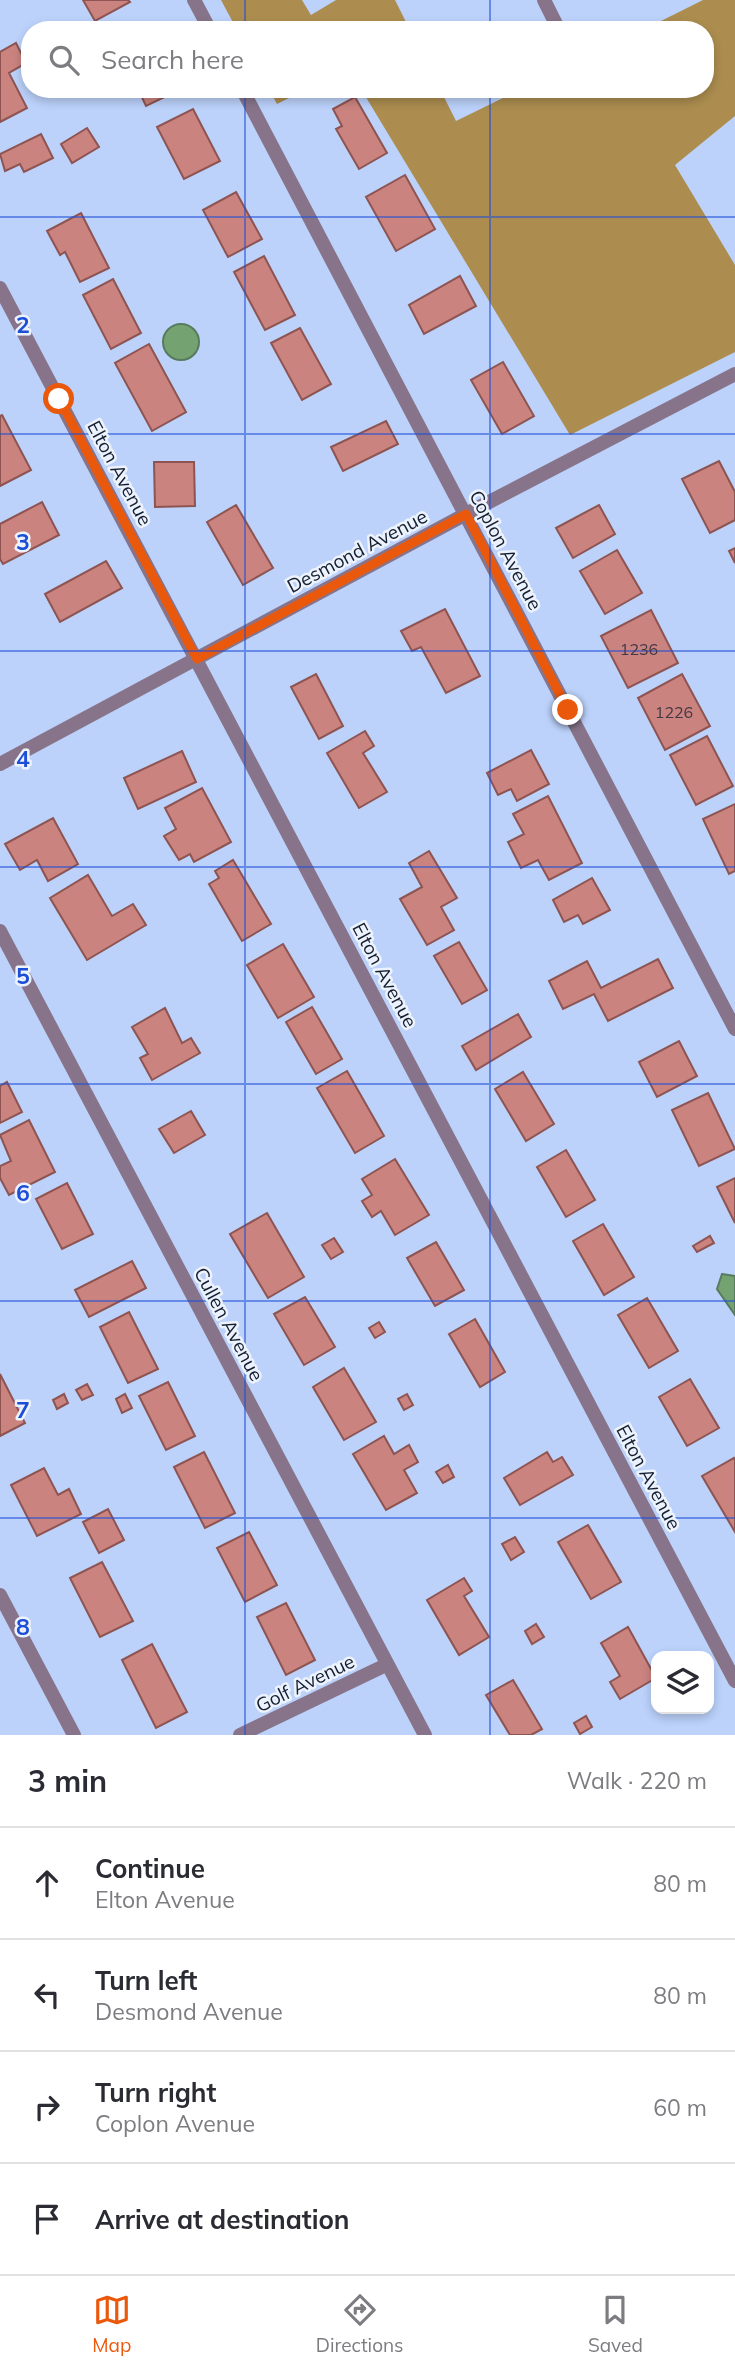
<!DOCTYPE html>
<html lang="en">
<head>
<meta charset="utf-8">
<style>
  :root { --surface:#fff; --page:#f2f2f3; --text:#2b2b33; --muted:#7c7c81; --line:#e1e1e2; --accent:#ea580c }
  body { margin:0; font-family:Mulish,sans-serif; background:var(--page); color:var(--text) }
  .controls { position:absolute; right:21px; bottom:21px; display:grid; overflow:hidden; border-radius:14px; box-shadow:0 4px 10px #0003 }
  .controls button { width:63px; height:63px; display:grid; place-items:center; padding:0; border:0; border-bottom:2px solid var(--line); background:var(--surface); color:var(--text); font:35px sans-serif }
  .stop { position:absolute; width:21px; height:21px; margin:-16px; border:5px solid #ea580c; border-radius:50%; background:#fff }
  .stop.end { background:#ea580c; border-color:#fff; box-shadow:0 2px 7px #0008 }
  .list { margin:0; padding:0; list-style:none }
  h2 { display:flex; justify-content:space-between; align-items:center; height:91px; margin:0; padding:0 28px; font-size:30px }
  h2 small { font-size:23px; font-weight:400; color:var(--muted) }
  .list li { display:grid; grid-template-columns:46px 1fr auto; gap:21px; align-items:center; box-sizing:border-box; height:112px; padding:0 28px; border-top:2px solid var(--line) }
  .list b { display:block; font-size:26px; white-space:nowrap }
  .list p { margin:0; font-size:23px; white-space:nowrap; color:var(--muted) }
  .list em { font-size:23px; font-style:normal; color:var(--muted) }
  .icon { flex:none; width:38px; height:38px; fill:none; stroke:currentColor; stroke-width:2; stroke-linecap:round; stroke-linejoin:round }
  .map { position:relative; flex:none; width:735px; height:1735px; overflow:hidden }
  .search { position:absolute; background:var(--surface); box-shadow:0 4px 10px #0003; left:21px; right:21px; top:21px; height:77px; display:flex; align-items:center; gap:18px; box-sizing:border-box; padding:0 24px; border-radius:28px; color:var(--muted); font-size:26px }
  .sheet { height:539px; background:var(--surface) }
  nav { display:flex; justify-content:space-around; align-items:center; box-sizing:border-box; height:98px; border-top:2px solid var(--line); background:var(--surface); font-size:19px; color:var(--muted) }
  nav a { display:grid; justify-items:center; gap:4px }
  nav .on { color:var(--accent) }
  .map>svg:first-child { display:block }
  .forest { fill:#ac8d4f }
  .water { fill:#74a371; stroke:#577b5e; stroke-width:2 }
  .building { fill:#cb837f; stroke:#8d5451; stroke-width:2 }
  .lines { fill:none; stroke-linecap:round; stroke-linejoin:round }
  .street { stroke:#88748a; stroke-width:14 }
  .route { stroke:#ea580c; stroke-width:9 }
  .grid { fill:none; stroke:#1d4ed8; stroke-width:2; stroke-opacity:0.55 }
  .labels { text-anchor:middle; dominant-baseline:central; stroke-width:5; stroke-linejoin:round; paint-order:stroke }
  .number-label { font-size:16px; fill:#423744 }
  .street-label { font-size:19px; fill:#141e31; stroke:#edf3fd }
  .grid-label { font-size:23px; text-anchor:middle; font-weight:bold; fill:#1d4ed8; stroke:#edf3fd; stroke-width:5; stroke-linejoin:round; paint-order:stroke }
</style>
</head>
<body>
<div class="map">
<svg width="735" height="1735" viewBox="0 0 735 1735">
  <rect width="100%" height="100%" fill="#bcd2fb"/>
  <g class="forest">
    <path d="M221 0H302L311 15 336 0H395L410 30H237Z"/>
    <path d="M703 0H735V116L675 165 735 265V352L570 435 361 89H440L456 121 521 89H705V30H643Z"/>
    <path d="M269 89H307L277 104Z"/>
  </g>
  <g class="water">
    <circle cx="181" cy="342" r="18"/>
    <path d="M722 1274 735 1276V1315L717 1289Z"/>
  </g>
  <g class="building">
    <path d="M83 0H128L130 2 95 21Z"/>
    <path d="M16 43 26 63 9 73 27 108 0 122V52Z"/>
    <path d="M138 89H172L173 93 146 106Z"/>
    <path d="M355 97 387 153 359 169 336 129 342 126 333 109Z"/>
    <path d="M193 109 220 161 184 179 157 127Z"/>
    <path d="M87 128 99 147 72 163 61 144Z"/>
    <path d="M41 134 53 158 24 172 20 164 5 171 0 154Z"/>
    <path d="M405 175 435 229 396 251 366 197Z"/>
    <path d="M236 192 262 239 228 257 203 210Z"/>
    <path d="M81 213 109 268 80 282 65 252 60 255 47 231Z"/>
    <path d="M264 256 295 315 265 330 234 272Z"/>
    <path d="M460 276 476 306 424 334 409 305Z"/>
    <path d="M113 279 141 333 111 349 83 295Z"/>
    <path d="M300 328 331 384 302 400 271 343Z"/>
    <path d="M149 344 186 412 152 431 115 363Z"/>
    <path d="M503 362 534 416 502 434 471 380Z"/>
    <path d="M2 415 31 470 0 486V416Z"/>
    <path d="M386 421 398 444 343 471 331 447Z"/>
    <path d="M719 461 735 492V520L710 533 682 479Z"/>
    <path d="M154 462H194L195 506 155 507Z"/>
    <path d="M42 502 59 535 3 564 0 559V524Z"/>
    <path d="M236 505 273 568 243 585 207 522Z"/>
    <path d="M599 505 615 534 573 558 556 528Z"/>
    <path d="M735 548V563L729 551Z"/>
    <path d="M617 550 642 593 605 614 580 571Z"/>
    <path d="M106 561 122 588 60 622 45 594Z"/>
    <path d="M445 609 480 676 446 693 421 647 412 651 401 631Z"/>
    <path d="M651 610 678 663 628 688 601 636Z"/>
    <path d="M316 674 343 726 319 739 291 687Z"/>
    <path d="M682 674 710 726 665 750 638 698Z"/>
    <path d="M365 731 374 746 363 753 387 792 359 808 327 753Z"/>
    <path d="M707 736 733 786 696 805 670 755Z"/>
    <path d="M531 750 549 784 517 801 511 789 498 795 487 773Z"/>
    <path d="M182 751 196 782 138 809 124 778Z"/>
    <path d="M202 788 231 842 194 862 190 854 179 860 164 836 176 829 165 808Z"/>
    <path d="M548 796 582 863 549 880 538 860 521 868 508 842 524 834 513 814Z"/>
    <path d="M735 804V871L729 874 703 819Z"/>
    <path d="M53 818 78 864 48 881 37 860 20 870 5 844Z"/>
    <path d="M429 851 457 898 441 907 454 930 427 945 400 899 422 887 409 863Z"/>
    <path d="M233 860 271 924 242 941 209 884 219 878 215 871Z"/>
    <path d="M88 875 112 916 133 904 146 925 87 960 50 898Z"/>
    <path d="M592 878 610 910 583 924 578 915 564 922 553 900Z"/>
    <path d="M459 942 487 990 462 1004 434 956Z"/>
    <path d="M283 944 314 997 278 1018 247 965Z"/>
    <path d="M658 959 673 988 608 1021 594 994 563 1009 549 981 587 961 601 988Z"/>
    <path d="M312 1007 342 1059 316 1074 286 1022Z"/>
    <path d="M165 1008 182 1043 191 1038 200 1053 152 1080 140 1058 148 1054 132 1027Z"/>
    <path d="M518 1014 531 1037 476 1070 462 1046Z"/>
    <path d="M679 1041 697 1076 657 1097 639 1062Z"/>
    <path d="M347 1071 384 1136 355 1153 317 1088Z"/>
    <path d="M523 1072 554 1124 526 1141 495 1089Z"/>
    <path d="M7 1082 22 1112 0 1123V1086Z"/>
    <path d="M708 1093 735 1149 699 1166 672 1110Z"/>
    <path d="M191 1111 205 1135 174 1153 159 1129Z"/>
    <path d="M29 1120 55 1172 9 1195 0 1178V1166L11 1161 0 1135Z"/>
    <path d="M566 1150 595 1200 566 1217 537 1167Z"/>
    <path d="M395 1159 429 1215 395 1235 381 1211 372 1217 362 1201 372 1195 362 1179Z"/>
    <path d="M735 1178V1223L717 1187Z"/>
    <path d="M67 1183 93 1234 62 1249 36 1199Z"/>
    <path d="M267 1213 304 1277 268 1298 230 1234Z"/>
    <path d="M603 1224 634 1277 604 1295 573 1241Z"/>
    <path d="M710 1236 714 1243 697 1252 693 1246Z"/>
    <path d="M334 1238 343 1252 331 1259 322 1245Z"/>
    <path d="M436 1242 464 1290 435 1306 407 1258Z"/>
    <path d="M132 1261 146 1288 89 1317 75 1290Z"/>
    <path d="M305 1297 335 1347 304 1365 274 1314Z"/>
    <path d="M647 1298 678 1351 649 1368 618 1315Z"/>
    <path d="M129 1312 158 1369 128 1383 100 1327Z"/>
    <path d="M475 1319 505 1372 480 1387 449 1334Z"/>
    <path d="M379 1322 385 1332 375 1338 369 1328Z"/>
    <path d="M344 1368 376 1422 344 1440 313 1387Z"/>
    <path d="M0 1374 25 1423 0 1436Z"/>
    <path d="M690 1379 719 1428 687 1446 659 1397Z"/>
    <path d="M168 1382 195 1436 166 1450 139 1396Z"/>
    <path d="M87 1384 93 1395 82 1400 76 1390Z"/>
    <path d="M64 1394 68 1403 57 1409 53 1400Z"/>
    <path d="M125 1394 132 1408 122 1413 116 1399Z"/>
    <path d="M407 1394 413 1405 404 1410 398 1399Z"/>
    <path d="M384 1436 394 1454 409 1445 418 1462 404 1470 417 1493 386 1510 353 1454Z"/>
    <path d="M204 1452 235 1513 205 1528 174 1467Z"/>
    <path d="M547 1452 553 1462 562 1457 573 1475 520 1505 504 1478Z"/>
    <path d="M734 1458 735 1460V1532L702 1476Z"/>
    <path d="M448 1465 454 1477 443 1483 436 1472Z"/>
    <path d="M44 1468 58 1495 69 1489 81 1514 37 1536 11 1485Z"/>
    <path d="M108 1509 124 1540 99 1553 83 1522Z"/>
    <path d="M588 1525 621 1582 591 1599 558 1542Z"/>
    <path d="M249 1532 277 1585 245 1602 217 1548Z"/>
    <path d="M515 1537 524 1552 511 1560 502 1544Z"/>
    <path d="M102 1562 133 1621 100 1637 70 1578Z"/>
    <path d="M464 1578 472 1591 464 1596 489 1637 459 1655 427 1600Z"/>
    <path d="M286 1603 315 1660 286 1675 257 1617Z"/>
    <path d="M536 1624 544 1637 532 1644 525 1631Z"/>
    <path d="M628 1627 656 1678 620 1699 610 1682 620 1676 601 1643Z"/>
    <path d="M152 1644 187 1712 156 1728 122 1660Z"/>
    <path d="M513 1680 542 1729 531 1735H510L486 1695Z"/>
    <path d="M586 1716 592 1727 580 1734 574 1723Z"/>
  </g>
  <g class="lines">
    <g class="street">
      <path d="M194 0 210 30"/>
      <path d="M544 0 559 30"/>
      <path d="M242 89 735 1029"/>
      <path d="M0 288 735 1681"/>
      <path d="M0 764 466 514 735 374"/>
      <path d="M0 931 425 1735"/>
      <path d="M0 1595 74 1735"/>
      <path d="M240 1735 386 1665"/>
    </g>
  </g>
  <g class="lines">
    <path class="route" d="M59 399 197 659 466 514 568 710"/>
  </g>
  <path class="grid" d="M245 0V30M490 0V30M245 89V1735M490 89V1735M0 217H735M0 434H735M0 651H735M0 867H735M0 1084H735M0 1301H735M0 1518H735"/>
  <g class="labels">
    <g class="number-label">
      <text x="639" y="649">1236</text>
      <text x="674" y="712">1226</text>
    </g>
    <g class="street-label">
      <text transform="translate(120 473) rotate(62)">Elton Avenue</text>
      <text transform="translate(506 550) rotate(62)">Coplon Avenue</text>
      <text transform="translate(357 551) rotate(-28)">Desmond Avenue</text>
      <text transform="translate(385 975) rotate(62)">Elton Avenue</text>
      <text transform="translate(229 1324) rotate(62)">Cullen Avenue</text>
      <text transform="translate(649 1477) rotate(62)">Elton Avenue</text>
      <text transform="translate(305 1683) rotate(-26)">Golf Avenue</text>
    </g>
  </g>
  <g class="grid-label">
    <text x="23" y="333">2</text>
    <text x="23" y="550">3</text>
    <text x="23" y="767">4</text>
    <text x="23" y="984">5</text>
    <text x="23" y="1201">6</text>
    <text x="23" y="1418">7</text>
    <text x="23" y="1635">8</text>
  </g>
</svg>
<div class="controls">
<button><svg class="icon" aria-label="layers" viewBox="0 0 24 24"><path d="M12 4l9 5-9 5-9-5zM3 14l9 5 9-5"/></svg></button>
</div>
<div class="stop" style="left:59px;top:399px"></div>
<div class="stop end" style="left:568px;top:710px"></div>
<div class="search"><svg class="icon" aria-label="search" viewBox="0 0 24 24"><circle cx="10" cy="10" r="6"/><path d="M15 15l6 6"/></svg>Search here</div>
</div>
<section class="sheet">
<h2>3 min<small>Walk · 220 m</small></h2>
<ul class="list">
<li><svg class="icon" aria-label="ahead" viewBox="0 0 24 24"><path d="M12 20V5M6 11l6-6 6 6"/></svg><div><b>Continue</b><p>Elton Avenue</p></div><em>80 m</em></li>
<li><svg class="icon" aria-label="left" viewBox="0 0 24 24"><path d="M17 20v-9H6M10 6l-5 5 5 5"/></svg><div><b>Turn left</b><p>Desmond Avenue</p></div><em>80 m</em></li>
<li><svg class="icon" aria-label="right" viewBox="0 0 24 24"><path d="M7 20v-9h11M14 6l5 5-5 5"/></svg><div><b>Turn right</b><p>Coplon Avenue</p></div><em>60 m</em></li>
<li><svg class="icon" aria-label="arrive" viewBox="0 0 24 24"><path d="M6 21V4h12l-3 4 3 4H6"/></svg><div><b>Arrive at destination</b></div></li>
</ul>
</section>
<nav>
<a class="on"><svg class="icon" aria-label="map" viewBox="0 0 24 24"><path d="M3 6l6-2 6 2 6-2v14l-6 2-6-2-6 2zM9 4v14M15 6v14"/></svg>Map</a>
<a><svg class="icon" aria-label="directions" viewBox="0 0 24 24"><path d="M12 3l9 9-9 9-9-9zM9 14v-3h6M13 9l2 2-2 2"/></svg>Directions</a>
<a><svg class="icon" aria-label="saved" viewBox="0 0 24 24"><path d="M7 4h10v16l-5-4-5 4z"/></svg>Saved</a>
</nav>
</body>
</html>
